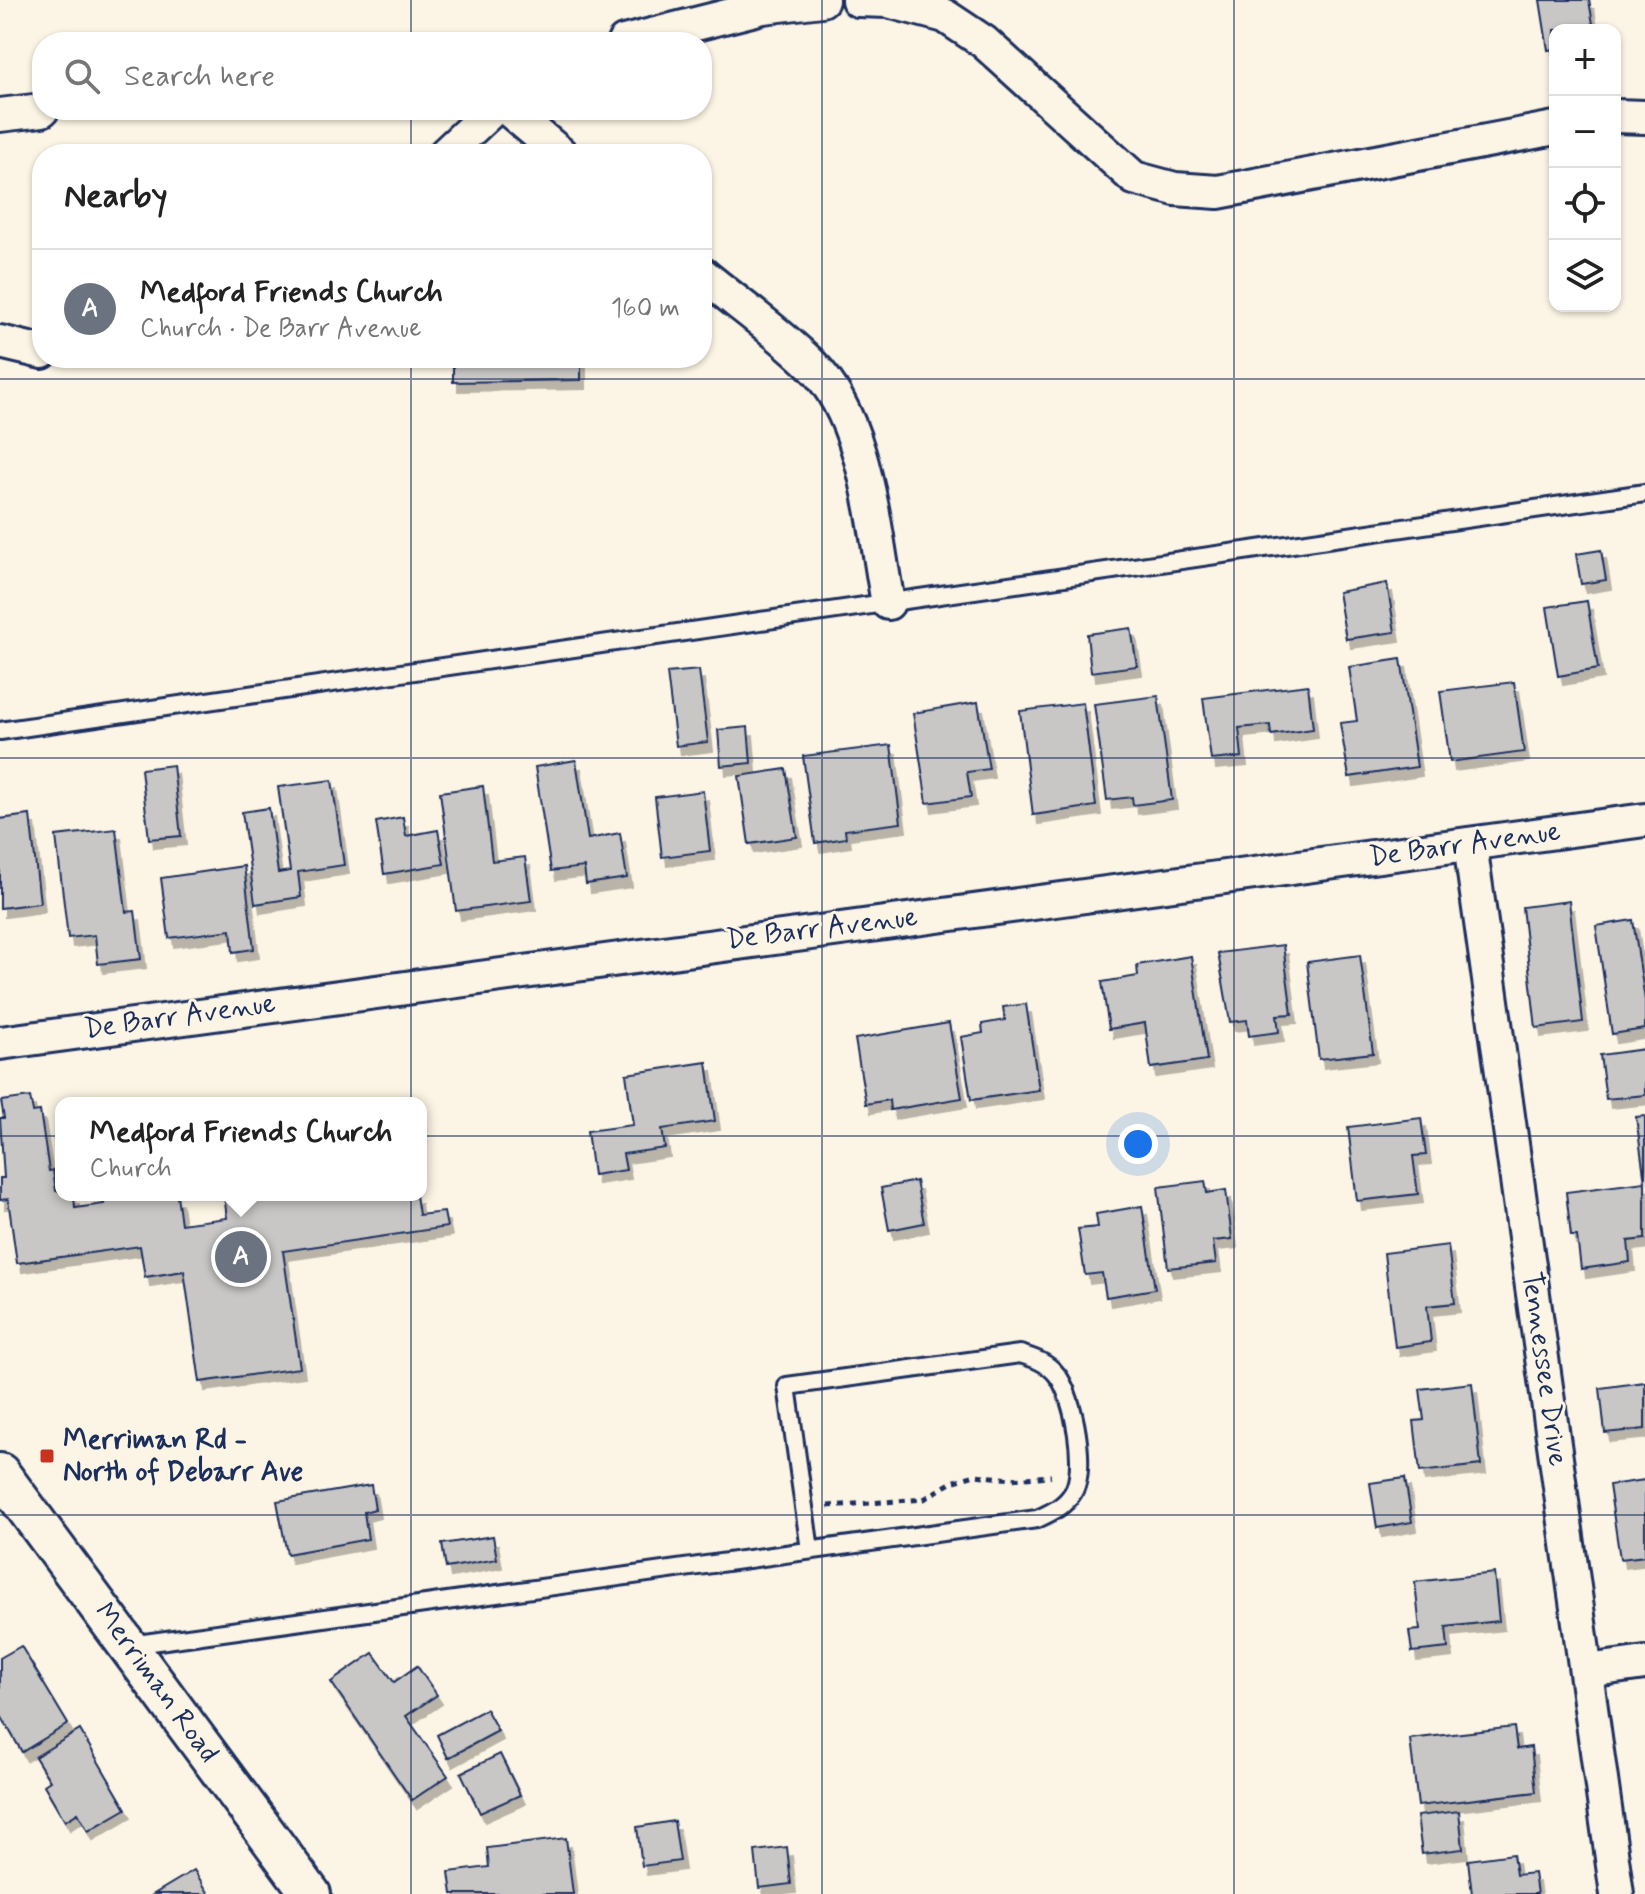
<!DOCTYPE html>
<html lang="en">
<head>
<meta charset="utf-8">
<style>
  :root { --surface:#fff; --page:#f2f2f2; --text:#222; --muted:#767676; --line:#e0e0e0; --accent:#2563eb }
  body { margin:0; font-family:Mynerve,sans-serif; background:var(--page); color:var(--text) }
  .controls { position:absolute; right:24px; top:24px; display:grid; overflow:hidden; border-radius:16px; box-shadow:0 2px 6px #0004 }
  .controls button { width:72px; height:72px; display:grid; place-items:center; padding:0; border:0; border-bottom:2px solid var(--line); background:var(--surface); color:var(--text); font:40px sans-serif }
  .you { position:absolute; left:1138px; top:1144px; width:28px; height:28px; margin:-20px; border:6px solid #fff; border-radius:50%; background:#1a73e8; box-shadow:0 0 0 12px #1a73e833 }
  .badge { display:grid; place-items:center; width:52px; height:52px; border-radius:50%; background:var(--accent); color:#fff; font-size:26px; font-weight:700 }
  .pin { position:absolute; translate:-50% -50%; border:4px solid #fff; box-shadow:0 2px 8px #0006 }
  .popup { position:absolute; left:55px; top:1097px; width:372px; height:104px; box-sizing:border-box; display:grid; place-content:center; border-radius:16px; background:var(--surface); filter:drop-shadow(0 2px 6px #0005); font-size:26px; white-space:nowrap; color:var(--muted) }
  .popup b { font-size:30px; color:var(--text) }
  .popup::after { content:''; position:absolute; left:50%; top:100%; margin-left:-16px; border:16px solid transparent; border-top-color:var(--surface) }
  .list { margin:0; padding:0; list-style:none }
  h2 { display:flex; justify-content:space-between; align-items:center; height:104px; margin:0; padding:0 32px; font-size:34px }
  h2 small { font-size:26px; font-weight:400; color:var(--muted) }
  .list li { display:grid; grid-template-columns:52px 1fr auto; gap:24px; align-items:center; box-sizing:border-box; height:120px; padding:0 32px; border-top:2px solid var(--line) }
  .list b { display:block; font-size:30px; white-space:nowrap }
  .list p { margin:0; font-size:26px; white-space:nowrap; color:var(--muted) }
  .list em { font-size:26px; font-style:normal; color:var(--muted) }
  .icon { flex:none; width:44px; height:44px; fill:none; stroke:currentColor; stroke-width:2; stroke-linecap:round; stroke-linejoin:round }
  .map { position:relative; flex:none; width:1645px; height:1894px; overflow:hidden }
  .search { position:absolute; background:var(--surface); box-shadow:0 2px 6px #0004; left:32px; top:32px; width:680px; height:88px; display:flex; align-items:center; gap:20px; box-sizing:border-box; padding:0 28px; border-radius:32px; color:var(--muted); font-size:30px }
  .panel { position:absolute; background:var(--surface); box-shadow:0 2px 6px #0004; left:32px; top:144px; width:680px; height:224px; border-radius:32px }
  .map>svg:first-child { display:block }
  .building { fill:#c8c7c6; stroke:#1b2f5e; stroke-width:2; filter:url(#shadow) }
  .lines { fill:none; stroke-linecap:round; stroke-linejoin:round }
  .service-casing { stroke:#1b2f5e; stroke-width:22 }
  .minor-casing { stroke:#1b2f5e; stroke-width:38 }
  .tertiary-casing { stroke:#1b2f5e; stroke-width:44 }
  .path { stroke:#1b2f5e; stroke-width:5; stroke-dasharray:6 6; stroke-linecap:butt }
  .service { stroke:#fcf5e5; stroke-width:16 }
  .minor { stroke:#fcf5e5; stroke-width:32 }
  .tertiary { stroke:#fcf5e5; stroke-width:38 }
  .grid { fill:none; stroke:#1b2f5e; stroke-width:2; stroke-opacity:0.55 }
  .poi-dot { fill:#c8321e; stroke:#fcf5e5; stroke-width:3 }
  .labels { text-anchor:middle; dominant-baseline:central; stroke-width:6; stroke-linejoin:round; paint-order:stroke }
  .street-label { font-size:28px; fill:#1b2f5e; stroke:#fcf5e5 }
  .poi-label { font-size:28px; font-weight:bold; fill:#1b2f5e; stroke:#fcf5e5; text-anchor:start }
</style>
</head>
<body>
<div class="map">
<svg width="1645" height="1894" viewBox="0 0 1645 1894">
  <defs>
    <filter id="shadow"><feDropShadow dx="5" dy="9" stdDeviation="0" flood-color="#0004"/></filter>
  </defs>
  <rect width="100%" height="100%" fill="#fcf5e5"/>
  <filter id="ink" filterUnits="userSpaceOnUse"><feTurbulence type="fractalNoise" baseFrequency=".0125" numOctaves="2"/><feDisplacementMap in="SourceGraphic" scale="16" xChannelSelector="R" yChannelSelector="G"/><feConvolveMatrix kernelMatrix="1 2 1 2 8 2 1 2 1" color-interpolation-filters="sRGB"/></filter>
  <g filter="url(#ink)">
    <g class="building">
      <path d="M1540 0H1589L1594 30H1555V49L1548 50Z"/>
      <path d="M453 358H581V380L453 382Z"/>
      <path d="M1601 550 1606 580 1581 584 1576 554Z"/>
      <path d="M1387 583 1395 632 1346 639 1338 592Z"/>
      <path d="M1587 601 1598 669 1558 676 1547 607Z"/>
      <path d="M1131 628 1137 666 1091 672 1087 634Z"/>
      <path d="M1401 659 1417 767 1349 777 1340 723 1357 721 1349 667Z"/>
      <path d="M699 670 708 742 676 746 667 673Z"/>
      <path d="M1514 682 1524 752 1450 762 1440 691Z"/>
      <path d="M1308 685 1313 729 1271 735 1270 725 1239 728 1242 757 1211 760 1203 698Z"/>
      <path d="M1158 696 1172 800 1133 805 1132 797 1107 800 1094 704Z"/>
      <path d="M978 702 989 769 967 772 971 797 927 803 913 713Z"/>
      <path d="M1083 703 1096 806 1033 815 1020 711Z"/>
      <path d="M748 727 751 763 721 766 718 730Z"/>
      <path d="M891 745 901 823 845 830 846 838 815 843 803 756Z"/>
      <path d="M576 760 588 839 620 833 627 878 586 884 584 867 551 871 535 767Z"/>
      <path d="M173 765 181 836 149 839 141 769Z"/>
      <path d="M786 769 797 837 749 844 739 776Z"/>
      <path d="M332 780 344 865 298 872 301 897 255 904 242 812 269 808 278 873 290 871 278 787Z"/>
      <path d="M483 786 492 861 525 857 531 901 456 911 440 792Z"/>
      <path d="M703 791 710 851 662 857 655 797Z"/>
      <path d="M30 815 40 903 0 908V819Z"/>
      <path d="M403 817 406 836 438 830 444 864 384 874 376 822Z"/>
      <path d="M116 829 126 912 135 911 141 959 98 964 95 935 68 938 56 836Z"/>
      <path d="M244 866 254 949 233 952 231 930 169 938 161 878Z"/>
      <path d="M1569 901 1583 1022 1536 1028 1522 907Z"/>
      <path d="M1633 920 1645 1000V1029L1612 1034 1596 926Z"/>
      <path d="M1283 945 1292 1014 1277 1015 1279 1032 1249 1036 1247 1020 1230 1022 1218 953Z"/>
      <path d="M1360 955 1373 1053 1319 1059 1307 962Z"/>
      <path d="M1191 956 1207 1060 1151 1068 1145 1023 1109 1029 1102 982 1138 976 1137 965Z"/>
      <path d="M1026 1004 1039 1090 971 1100 961 1037 983 1033 982 1024 1005 1020 1003 1007Z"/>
      <path d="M949 1023 962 1098 890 1110 889 1100 866 1104 855 1039Z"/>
      <path d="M1645 1049V1095L1606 1099 1600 1055Z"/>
      <path d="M707 1062 715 1121 662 1129 665 1148 623 1154 626 1170 593 1175 587 1131 633 1125 626 1074Z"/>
      <path d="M30 1097 33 1112 40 1111 49 1171 53 1170 56 1191 74 1195 75 1208 104 1204 103 1196 107 1195H135V1199L177 1195 181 1224 227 1218 224 1195H416L419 1215 444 1212 447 1227 283 1251 300 1368 200 1382 184 1271 145 1277 140 1246 17 1263 8 1199 0 1200V1178H4L0 1118H4L1 1101Z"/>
      <path d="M1645 1116V1239L1628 1241 1630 1262 1581 1269 1577 1236H1571L1566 1192 1645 1182 1636 1117Z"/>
      <path d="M1421 1118 1426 1155 1413 1156 1418 1194 1357 1201 1348 1127Z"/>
      <path d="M916 1181 924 1223 889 1230 881 1188Z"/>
      <path d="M1205 1181 1207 1193 1226 1190 1232 1239 1213 1241 1216 1263 1168 1268 1158 1187Z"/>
      <path d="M1142 1206 1155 1289 1106 1297 1102 1273 1085 1275 1078 1229 1098 1227 1096 1214Z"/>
      <path d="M1448 1245 1455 1303 1427 1306 1431 1342 1395 1347 1384 1253Z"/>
      <path d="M1645 1382V1429L1605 1433 1600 1388Z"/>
      <path d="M1472 1383 1481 1465 1420 1472 1414 1421 1424 1420 1420 1389Z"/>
      <path d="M1405 1478 1412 1522 1377 1528 1370 1483Z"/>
      <path d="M1645 1480V1556L1620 1559 1609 1485Z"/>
      <path d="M371 1485 375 1509 364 1512 368 1539 287 1554 277 1501Z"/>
      <path d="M493 1536 497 1559 446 1568 442 1544Z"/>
      <path d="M1494 1573 1499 1621 1446 1627 1448 1648 1412 1652 1409 1631 1420 1630 1415 1582Z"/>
      <path d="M21 1646 68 1724 22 1752 0 1714V1658Z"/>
      <path d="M373 1653 394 1682 417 1666 437 1695 406 1716 448 1776 412 1800 331 1682Z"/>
      <path d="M486 1709 498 1731 448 1758 437 1735Z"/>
      <path d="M1514 1727 1517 1749 1531 1747 1536 1792 1418 1806 1410 1739Z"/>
      <path d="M80 1730 126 1809 88 1831 78 1813 65 1821 44 1785 50 1781 35 1757Z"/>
      <path d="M500 1754 520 1795 480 1813 461 1773Z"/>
      <path d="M1459 1811 1463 1849 1422 1854 1417 1816Z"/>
      <path d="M674 1821 680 1861 642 1866 637 1827Z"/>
      <path d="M566 1838 573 1894H452L449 1872 489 1867 487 1848Z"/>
      <path d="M787 1847 791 1884 759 1888 755 1851Z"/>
      <path d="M1513 1854 1516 1875 1534 1873 1537 1894H1472L1468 1860Z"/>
      <path d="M194 1870 209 1894H154Z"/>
    </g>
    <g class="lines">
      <defs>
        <g id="service">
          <path d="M0 731 1645 493"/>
          <path d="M130 1645 1037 1519C1050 1513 1064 1507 1072 1494 1088 1471 1074 1396 1057 1375 1048 1363 1034 1358 1020 1354L787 1386 810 1550"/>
        </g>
        <g id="minor">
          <path d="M858 0 888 1 945 16 984 42 1134 178 1175 189 1218 192 1555 128"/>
          <path d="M624 42 763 7 822 0"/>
          <path d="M509 110 561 154"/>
          <path d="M0 115 42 110"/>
          <path d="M1615 116 1645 117"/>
          <path d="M445 154 492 110"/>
          <path d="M702 274C737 303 777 331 810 363 867 418 874 529 888 603"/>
          <path d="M0 342 42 352"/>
          <path d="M1470 844 1617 1894"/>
          <path d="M0 1043 1645 820"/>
          <path d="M1587 1671 1645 1663"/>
        </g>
        <path id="tertiary" d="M0 1473 311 1894"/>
      </defs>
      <use href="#service" class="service-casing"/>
      <use href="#minor" class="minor-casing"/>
      <use href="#tertiary" class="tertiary-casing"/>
      <path class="path" d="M828 1506 924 1499 952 1482 975 1475 1011 1479 1051 1476"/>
      <use href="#service" class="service"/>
      <use href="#minor" class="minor"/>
      <use href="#tertiary" class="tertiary"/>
    </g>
  </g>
  <path class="grid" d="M411 0V42M822 0V1894M1234 0V1894M411 110V154M411 358V1894M0 379H1645M0 758H1645M0 1136H1645M0 1515H1645"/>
  <rect class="poi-dot" x="39" y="1448" width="16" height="16" rx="4"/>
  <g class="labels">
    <g class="street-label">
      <text transform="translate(1465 845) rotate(-8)">De Barr Avenue</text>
      <text transform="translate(822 929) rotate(-7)">De Barr Avenue</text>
      <text transform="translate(180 1017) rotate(-8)">De Barr Avenue</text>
      <text transform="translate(1544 1369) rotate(82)">Tennessee Drive</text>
      <text transform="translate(156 1683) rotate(54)">Merriman Road</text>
    </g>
    <g class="poi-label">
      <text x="63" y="1440">Merriman Rd -<tspan x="63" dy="32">North of Debarr Ave</tspan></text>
    </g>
  </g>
</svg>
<div class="controls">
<button>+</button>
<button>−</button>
<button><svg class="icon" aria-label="locate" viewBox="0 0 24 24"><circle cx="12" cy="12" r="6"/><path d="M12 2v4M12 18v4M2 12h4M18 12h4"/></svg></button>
<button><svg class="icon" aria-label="layers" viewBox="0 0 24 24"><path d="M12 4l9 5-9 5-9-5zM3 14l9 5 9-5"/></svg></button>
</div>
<div class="you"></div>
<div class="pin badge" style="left:241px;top:1257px;background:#6b7280">A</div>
<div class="popup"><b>Medford Friends Church</b>Church</div>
<div class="search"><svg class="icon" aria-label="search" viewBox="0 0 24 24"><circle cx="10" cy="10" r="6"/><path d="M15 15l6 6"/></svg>Search here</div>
<section class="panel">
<h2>Nearby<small></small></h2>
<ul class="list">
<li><span class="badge" style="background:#6b7280">A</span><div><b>Medford Friends Church</b><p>Church · De Barr Avenue</p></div><em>160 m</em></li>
</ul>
</section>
</div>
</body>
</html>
